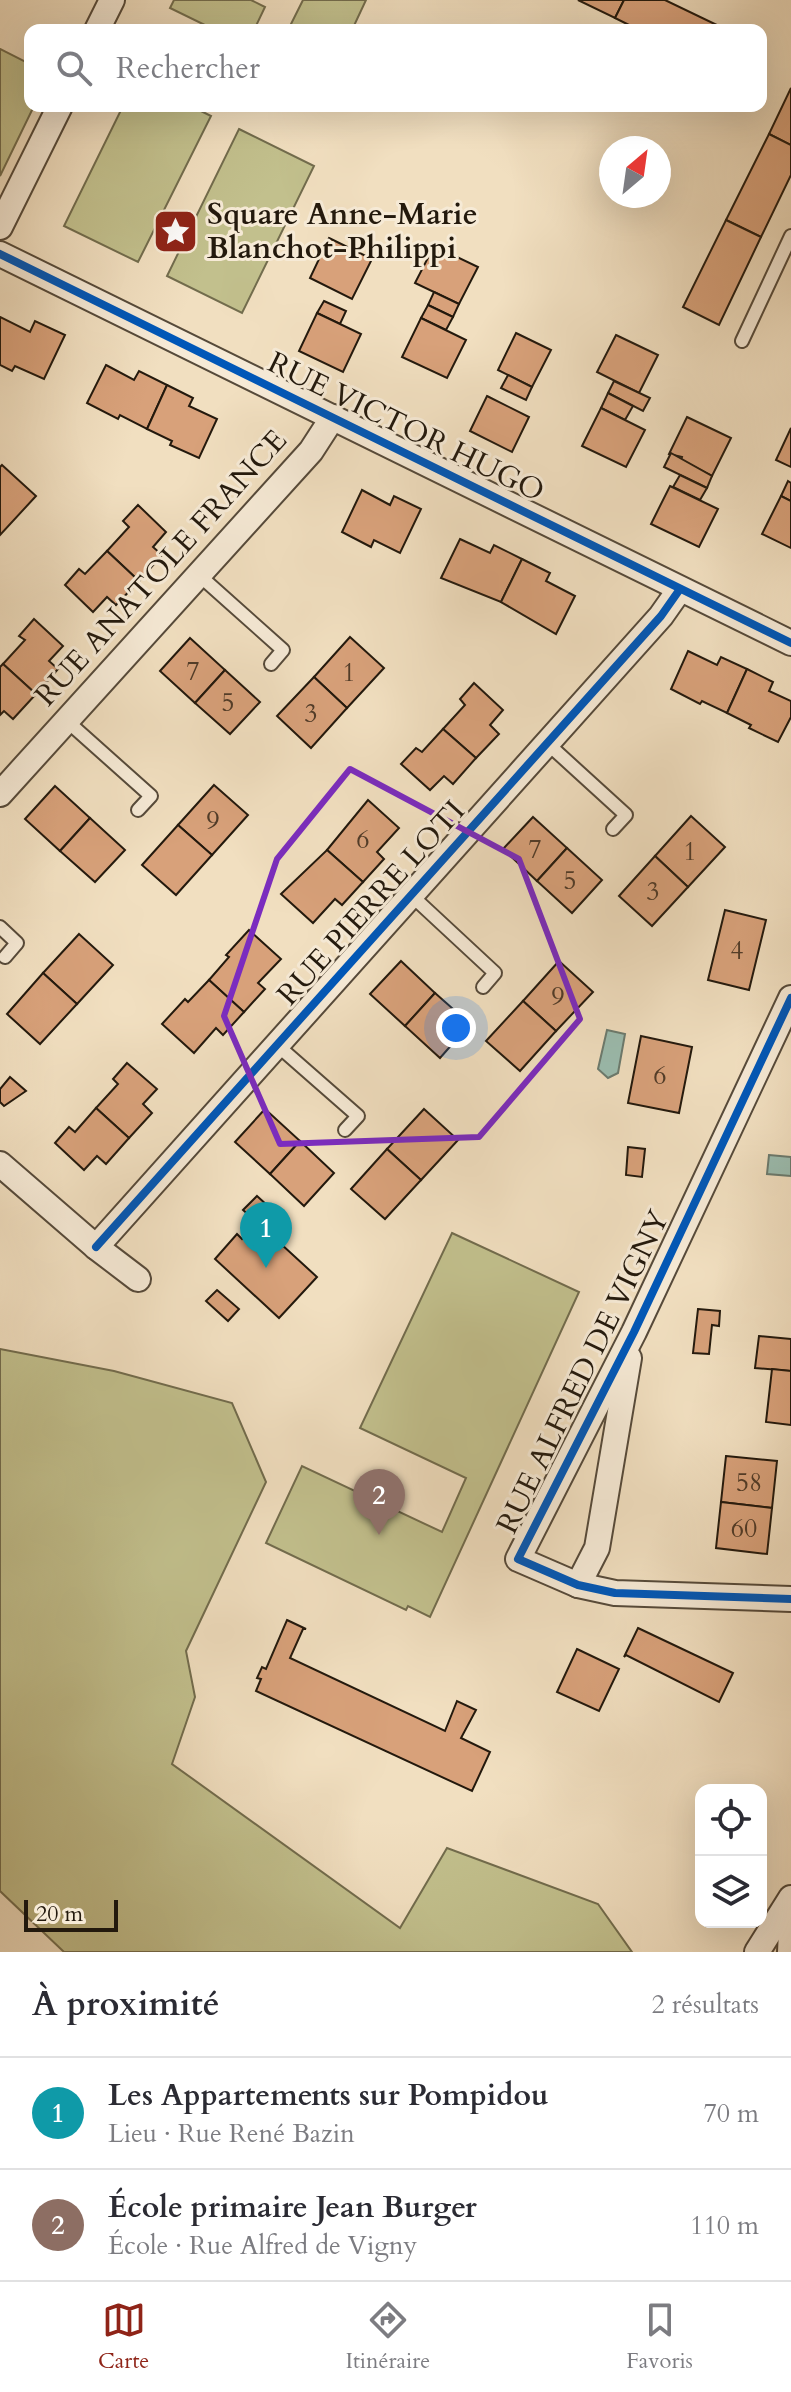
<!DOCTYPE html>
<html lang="fr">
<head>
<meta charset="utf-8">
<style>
  :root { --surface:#fff; --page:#f2f2f3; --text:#2b2b33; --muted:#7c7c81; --line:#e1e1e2; --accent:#8f2418 }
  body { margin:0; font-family:Cardo,serif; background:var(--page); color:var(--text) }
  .controls { position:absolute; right:24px; bottom:24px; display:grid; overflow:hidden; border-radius:16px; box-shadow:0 8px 32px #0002 }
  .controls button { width:72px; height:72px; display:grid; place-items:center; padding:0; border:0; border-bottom:2px solid var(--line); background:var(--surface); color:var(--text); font:40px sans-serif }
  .compass { position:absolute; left:599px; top:136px; width:72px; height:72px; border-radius:50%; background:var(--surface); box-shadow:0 8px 32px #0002; rotate:29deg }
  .scale { position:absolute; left:24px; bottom:20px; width:94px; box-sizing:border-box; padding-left:8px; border:4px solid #23190d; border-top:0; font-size:22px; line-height:28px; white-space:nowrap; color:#23190d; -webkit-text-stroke:6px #f6ead6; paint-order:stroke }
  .you { position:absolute; left:456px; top:1028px; width:28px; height:28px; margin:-20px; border:6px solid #fff; border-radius:50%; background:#1a73e8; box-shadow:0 0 0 12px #1a73e833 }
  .badge { display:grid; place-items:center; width:52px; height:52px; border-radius:50%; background:var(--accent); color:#fff; font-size:26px; font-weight:700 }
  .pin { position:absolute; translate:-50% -66px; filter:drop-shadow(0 2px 4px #0008) }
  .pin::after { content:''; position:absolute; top:42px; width:28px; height:24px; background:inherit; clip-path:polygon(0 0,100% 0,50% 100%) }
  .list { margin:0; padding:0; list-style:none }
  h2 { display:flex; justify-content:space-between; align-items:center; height:104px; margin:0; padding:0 32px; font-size:34px }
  h2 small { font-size:26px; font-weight:400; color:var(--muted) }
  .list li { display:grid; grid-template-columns:52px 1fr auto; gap:24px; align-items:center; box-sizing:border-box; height:112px; padding:0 32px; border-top:2px solid var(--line) }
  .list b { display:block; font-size:30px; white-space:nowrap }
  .list p { margin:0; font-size:26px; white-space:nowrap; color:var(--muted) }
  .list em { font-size:26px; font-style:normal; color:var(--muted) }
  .icon { flex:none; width:44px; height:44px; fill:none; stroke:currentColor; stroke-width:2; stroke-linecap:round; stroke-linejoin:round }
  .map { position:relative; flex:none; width:791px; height:1952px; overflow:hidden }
  .search { position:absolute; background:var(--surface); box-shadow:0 8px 32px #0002; left:24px; right:24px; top:24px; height:88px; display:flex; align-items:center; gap:20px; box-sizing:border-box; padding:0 28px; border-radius:16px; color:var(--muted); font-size:30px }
  .sheet { height:328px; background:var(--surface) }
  nav { display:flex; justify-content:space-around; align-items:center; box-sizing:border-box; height:112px; border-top:2px solid var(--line); background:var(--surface); font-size:22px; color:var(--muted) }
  nav a { display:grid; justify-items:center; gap:4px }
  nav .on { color:var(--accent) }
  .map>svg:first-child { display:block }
  .green { fill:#c2c08d; stroke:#726c4d; stroke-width:2 }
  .water { fill:#9bbdb0; stroke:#6b7b6f; stroke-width:2 }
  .building { fill:#d8a17a; stroke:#23190d; stroke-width:2 }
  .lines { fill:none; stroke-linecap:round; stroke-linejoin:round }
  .service-casing { stroke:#564a3a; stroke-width:16 }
  .minor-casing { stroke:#564a3a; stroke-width:28 }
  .service { stroke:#f6ead6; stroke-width:12 }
  .minor { stroke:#f6ead6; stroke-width:24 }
  .cycleway-casing { stroke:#f6ead6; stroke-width:13 }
  .cycleway { stroke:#0057b8; stroke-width:8 }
  .marked { fill:none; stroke:#7b2cbf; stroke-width:6; stroke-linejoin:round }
  .labels { text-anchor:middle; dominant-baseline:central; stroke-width:6; stroke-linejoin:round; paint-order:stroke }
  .number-label { font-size:26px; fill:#503b28 }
  .poi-label { font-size:30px; font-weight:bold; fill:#23190d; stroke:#f6ead6; text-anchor:start }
  .street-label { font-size:30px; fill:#23190d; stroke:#f6ead6 }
</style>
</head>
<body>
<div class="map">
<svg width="791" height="1952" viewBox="0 0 791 1952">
  <rect width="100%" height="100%" fill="#f1dfc0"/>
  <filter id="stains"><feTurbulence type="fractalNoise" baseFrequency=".0025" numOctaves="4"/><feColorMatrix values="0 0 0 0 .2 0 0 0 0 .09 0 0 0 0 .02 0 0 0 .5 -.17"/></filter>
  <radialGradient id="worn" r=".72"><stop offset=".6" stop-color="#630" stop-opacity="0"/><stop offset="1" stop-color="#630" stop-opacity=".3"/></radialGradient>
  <g class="green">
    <path d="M174 0H251L265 7 254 30H215L170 8Z"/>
    <path d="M303 0H366L352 30H288Z"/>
    <path d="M0 49 30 64V106H34L0 176Z"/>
    <path d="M123 106H191L211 116 138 262 64 226Z"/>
    <path d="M239 129 314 166 242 313 167 276Z"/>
    <path d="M452 1233 579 1292 430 1617 408 1606 406 1610 266 1543 302 1466 442 1532 466 1478 360 1428Z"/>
    <path d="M0 1349 114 1371 232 1403 266 1482 186 1651 195 1697 172 1764 400 1928 447 1848 598 1904 632 1952H64L0 1891Z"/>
  </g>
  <g class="water">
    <path d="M607 1030 625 1034 618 1073 608 1078 598 1069Z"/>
    <path d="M769 1155 791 1157V1176L767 1174Z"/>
  </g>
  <g class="building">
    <path d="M578 0H624L615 18Z"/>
    <path d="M624 0H665L719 26 717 30H639L615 18Z"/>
    <path d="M791 88V145L769 134Z"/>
    <path d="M769 134 791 145V175L761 237 726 220Z"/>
    <path d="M726 220 761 237 719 325 683 307Z"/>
    <path d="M329 238 372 259 352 299 310 278Z"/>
    <path d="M434 246 478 267 459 304 415 283Z"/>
    <path d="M434 292 459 304 453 317 428 305Z"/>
    <path d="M324 301 346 311 340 324 317 313Z"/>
    <path d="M428 305 453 317 446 330 421 318Z"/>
    <path d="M317 313 361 334 343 372 299 351Z"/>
    <path d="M0 317 30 332 35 321 65 335 44 379 15 366 12 371 0 365Z"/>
    <path d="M421 318 466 340 447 378 402 357Z"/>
    <path d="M516 333 551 350 532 387 498 370Z"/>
    <path d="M616 335 658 355 639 393 597 372Z"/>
    <path d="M106 365 134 380 139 371 167 385 147 429 120 415 118 419 87 403Z"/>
    <path d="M508 375 532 387 526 400 501 388Z"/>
    <path d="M614 381 650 398 643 411 608 393Z"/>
    <path d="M167 385 193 398 189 406 217 419 199 458 170 445 172 441 147 429Z"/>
    <path d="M608 393 633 406 625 420 601 408Z"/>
    <path d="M487 396 529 417 512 452 470 431Z"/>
    <path d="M601 408 645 430 626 467 582 446Z"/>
    <path d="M687 417 731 438 712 476 681 460 682 457 669 454Z"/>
    <path d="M791 428V467L776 460Z"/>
    <path d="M671 453 712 476 707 488 664 467Z"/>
    <path d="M2 465 36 496 0 535V467Z"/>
    <path d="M680 475 707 488 700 500 673 487Z"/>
    <path d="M788 481 791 483V501L781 496Z"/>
    <path d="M670 486 718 509 699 547 651 524Z"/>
    <path d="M362 490 390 505 394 496 421 509 400 553 374 540 371 547 342 532Z"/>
    <path d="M781 496 791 501V548L762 534Z"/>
    <path d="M138 505 166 532 153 547 162 555 139 581 107 551 129 527 123 521Z"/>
    <path d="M460 539 490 553 494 545 522 559 501 602 441 578Z"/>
    <path d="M107 551 139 581 116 605 107 597 93 612 65 585 79 569 85 574Z"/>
    <path d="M522 559 550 573 546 581 575 596 556 634 501 602Z"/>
    <path d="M34 619 63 646 49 661 58 669 36 694 3 664 25 640 19 636Z"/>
    <path d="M350 637 384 668 347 708 314 677Z"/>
    <path d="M190 638 225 670 195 703 160 671Z"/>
    <path d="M688 651 717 665 721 657 747 669 727 713 702 701 700 704 671 689Z"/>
    <path d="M3 664 36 694 13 719 4 711 0 715V667Z"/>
    <path d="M747 669 773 682 769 691 791 701V717L778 742 749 728 751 725 727 713Z"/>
    <path d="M225 670 260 702 230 734 195 703Z"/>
    <path d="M314 677 347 708 311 748 277 716Z"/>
    <path d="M474 683 503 710 490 725 499 734 476 758 443 729 465 705 460 699Z"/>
    <path d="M443 729 476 758 453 784 444 776 430 790 401 764 416 748 422 752Z"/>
    <path d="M214 785 248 815 212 855 178 825Z"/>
    <path d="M55 786 90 818 60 851 25 819Z"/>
    <path d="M368 800 399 828 377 852 384 859 363 882 327 850Z"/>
    <path d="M691 816 725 847 688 887 655 856Z"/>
    <path d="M533 817 567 848 537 881 503 849Z"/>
    <path d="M90 818 125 850 95 882 60 851Z"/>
    <path d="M178 825 212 855 176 895 142 865Z"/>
    <path d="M567 848 602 880 572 913 537 881Z"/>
    <path d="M327 850 363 882 342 905 335 899 313 923 281 894Z"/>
    <path d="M655 856 688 887 652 926 619 896Z"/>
    <path d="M725 910 766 920 749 990 708 980Z"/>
    <path d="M249 930 281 959 258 983 265 989 244 1012 209 980 229 957 226 955Z"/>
    <path d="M79 934 113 965 77 1004 43 973Z"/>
    <path d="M401 961 435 993 405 1026 370 994Z"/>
    <path d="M559 961 593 992 556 1031 523 1001Z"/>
    <path d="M43 973 77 1004 40 1044 7 1014Z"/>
    <path d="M209 980 244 1012 223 1035 216 1028 194 1053 162 1024 185 999 188 1002Z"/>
    <path d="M435 993 470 1024 440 1058 405 1026Z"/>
    <path d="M523 1001 556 1031 520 1071 486 1041Z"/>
    <path d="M641 1036 692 1047 679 1113 628 1103Z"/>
    <path d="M127 1063 157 1089 143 1104 152 1113 129 1138 96 1108 118 1084 113 1079Z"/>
    <path d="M10 1077 26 1091 4 1106 0 1102V1089Z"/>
    <path d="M96 1108 129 1138 106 1164 97 1156 84 1170 55 1143 69 1127 75 1132Z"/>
    <path d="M265 1109 300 1141 270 1174 235 1142Z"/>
    <path d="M424 1109 458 1140 421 1180 387 1149Z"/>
    <path d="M300 1141 334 1173 304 1206 270 1174Z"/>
    <path d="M628 1147 645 1149 642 1177 626 1175Z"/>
    <path d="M387 1149 421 1180 385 1219 351 1189Z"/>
    <path d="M257 1196 279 1216 266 1230 243 1210Z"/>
    <path d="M257 1222 317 1277 279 1318 215 1259 237 1234 242 1239Z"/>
    <path d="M217 1290 239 1309 228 1321 206 1301Z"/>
    <path d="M698 1309 720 1311 719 1326 712 1325 709 1354 693 1353Z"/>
    <path d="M759 1336 791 1339V1371L755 1368Z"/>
    <path d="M772 1369 791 1371V1425L766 1422Z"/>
    <path d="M726 1456 777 1461 772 1508 721 1502Z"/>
    <path d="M721 1502 772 1508 767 1554 716 1548Z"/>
    <path d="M287 1620 306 1629H303L290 1658 445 1731 457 1701 476 1710 461 1738 490 1752 472 1791 256 1691 261 1679 257 1678 262 1667 266 1669Z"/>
    <path d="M638 1628 733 1673 719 1702 626 1655 624 1657Z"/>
    <path d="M577 1649 619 1669 599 1711 557 1692Z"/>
  </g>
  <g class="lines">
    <defs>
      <g id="service">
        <path d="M742 341 791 236"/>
        <path d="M199 575 283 650 271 664"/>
        <path d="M67 721 151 796 138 810"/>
        <path d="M547 743 626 815 613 829"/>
        <path d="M411 895 495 973 483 987"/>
        <path d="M0 927 17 943 5 957"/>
        <path d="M277 1045 358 1116 345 1130"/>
      </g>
      <g id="minor">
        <path d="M97 30 112 0"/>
        <path d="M0 227 60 106"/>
        <path d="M0 254 791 643"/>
        <path d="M0 794 311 451 333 417"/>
        <path d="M791 998 634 1332 518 1559 578 1585 615 1593 791 1599"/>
        <path d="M0 1164 96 1247 138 1279"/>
        <path d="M96 1247 661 616 680 589"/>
        <path d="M578 1585 597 1548 629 1358"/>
        <path d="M757 1952 791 1898"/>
        <path d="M790 1952 791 1931"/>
      </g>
    </defs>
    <use href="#service" class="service-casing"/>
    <use href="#minor" class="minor-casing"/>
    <use href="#service" class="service"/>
    <use href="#minor" class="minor"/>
    <defs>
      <g id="cycleway">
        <path d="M0 254 791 643"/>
        <path d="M791 998 634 1332 518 1559 578 1585 615 1593 791 1599"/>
        <path d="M96 1247 661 616 680 589"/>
      </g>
    </defs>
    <use href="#cycleway" class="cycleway-casing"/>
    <use href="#cycleway" class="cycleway"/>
  </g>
  <path class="marked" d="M350 769 519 859 580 1019 479 1137 280 1144 224 1016 277 859Z"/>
  <defs>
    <symbol id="sight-square" viewBox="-11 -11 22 22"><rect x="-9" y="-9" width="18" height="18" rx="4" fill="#8f2418" stroke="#f6ead6"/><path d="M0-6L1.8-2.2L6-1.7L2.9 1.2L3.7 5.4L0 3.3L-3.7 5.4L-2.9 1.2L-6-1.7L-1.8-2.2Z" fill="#fff"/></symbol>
  </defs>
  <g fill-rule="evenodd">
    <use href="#sight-square" x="150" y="206" width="51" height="51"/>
  </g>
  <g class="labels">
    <g class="number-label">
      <text x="193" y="671">7</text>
      <text x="349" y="672">1</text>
      <text x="228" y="702">5</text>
      <text x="311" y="713">3</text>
      <text x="213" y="820">9</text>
      <text x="363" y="839">6</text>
      <text x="535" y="849">7</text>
      <text x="690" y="851">1</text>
      <text x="570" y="880">5</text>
      <text x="653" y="891">3</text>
      <text x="737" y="950">4</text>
      <text x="558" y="996">9</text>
      <text x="660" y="1075">6</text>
      <text x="749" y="1482">58</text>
      <text x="744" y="1528">60</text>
    </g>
    <g class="poi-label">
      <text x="207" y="214">Square Anne-Marie<tspan x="207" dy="34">Blanchot-Philippi</tspan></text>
    </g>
    <g class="street-label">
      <text transform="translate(406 427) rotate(26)">RUE VICTOR HUGO</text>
      <text transform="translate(161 568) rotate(-48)">RUE ANATOLE FRANCE</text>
      <text transform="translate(371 903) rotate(-48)">RUE PIERRE LOTI</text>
      <text transform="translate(583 1372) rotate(-64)">RUE ALFRED DE VIGNY</text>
    </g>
  </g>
  <rect width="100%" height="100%" filter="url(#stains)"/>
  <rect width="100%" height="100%" fill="url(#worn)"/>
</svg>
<div class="controls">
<button><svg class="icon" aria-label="locate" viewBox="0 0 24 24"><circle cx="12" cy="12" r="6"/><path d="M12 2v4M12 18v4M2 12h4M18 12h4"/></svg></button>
<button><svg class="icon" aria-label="layers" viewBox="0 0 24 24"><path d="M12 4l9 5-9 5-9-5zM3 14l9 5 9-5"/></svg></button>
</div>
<svg class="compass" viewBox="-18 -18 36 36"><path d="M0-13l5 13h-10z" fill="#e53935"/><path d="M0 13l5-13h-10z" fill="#7c7c81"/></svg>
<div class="scale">20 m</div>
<div class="you"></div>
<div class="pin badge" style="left:266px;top:1268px;background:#0f9aa8">1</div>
<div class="pin badge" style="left:379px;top:1535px;background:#8d6e63">2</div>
<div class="search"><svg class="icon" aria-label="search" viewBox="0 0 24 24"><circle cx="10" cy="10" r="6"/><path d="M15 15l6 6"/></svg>Rechercher</div>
</div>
<section class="sheet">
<h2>À proximité<small>2 résultats</small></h2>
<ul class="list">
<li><span class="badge" style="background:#0f9aa8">1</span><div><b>Les Appartements sur Pompidou</b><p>Lieu · Rue René Bazin</p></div><em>70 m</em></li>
<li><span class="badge" style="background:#8d6e63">2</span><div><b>École primaire Jean Burger</b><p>École · Rue Alfred de Vigny</p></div><em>110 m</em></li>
</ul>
</section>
<nav>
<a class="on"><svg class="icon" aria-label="map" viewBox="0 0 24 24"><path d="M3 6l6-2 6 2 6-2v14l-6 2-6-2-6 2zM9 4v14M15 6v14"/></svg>Carte</a>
<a><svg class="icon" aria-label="directions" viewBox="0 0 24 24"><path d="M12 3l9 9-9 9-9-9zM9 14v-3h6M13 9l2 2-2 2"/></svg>Itinéraire</a>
<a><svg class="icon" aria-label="saved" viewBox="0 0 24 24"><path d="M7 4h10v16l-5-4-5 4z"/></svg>Favoris</a>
</nav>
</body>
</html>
